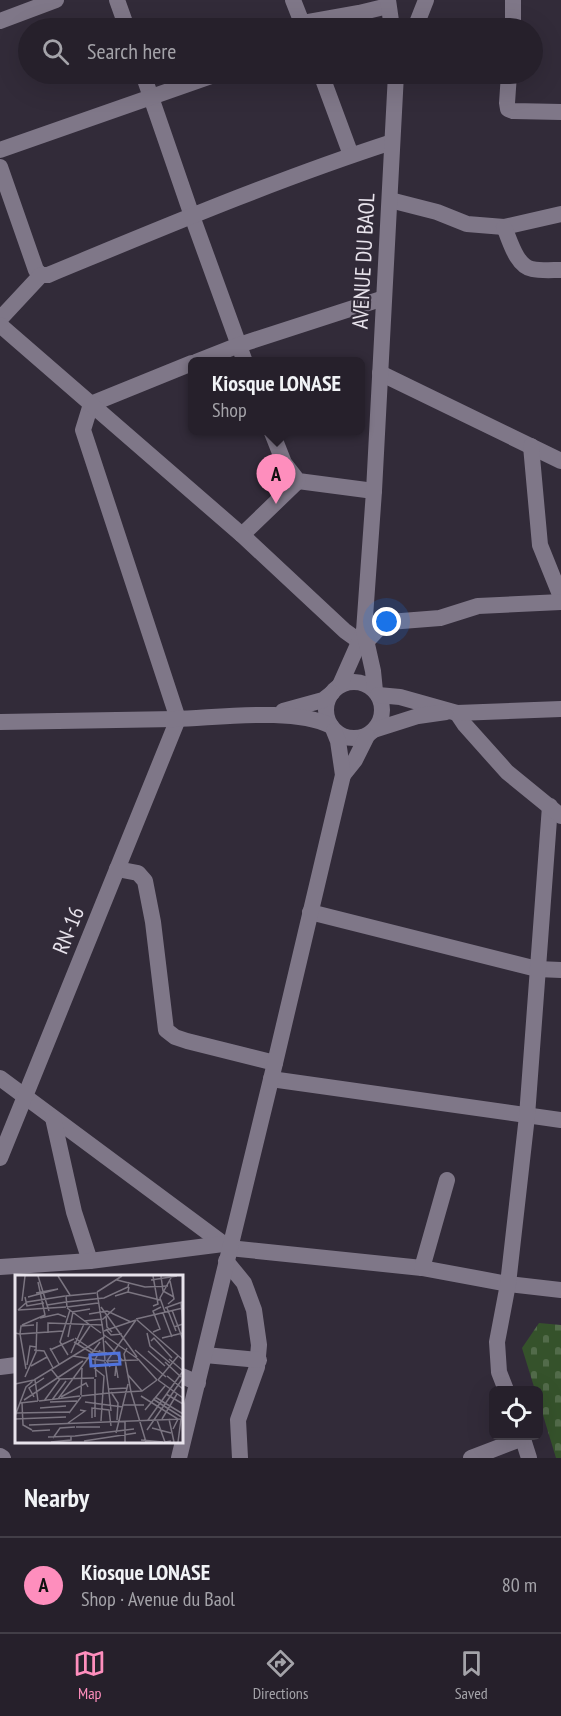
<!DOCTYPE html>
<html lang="en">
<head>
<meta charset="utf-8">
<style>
  :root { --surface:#26202b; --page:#322d37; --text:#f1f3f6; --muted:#a4a3a9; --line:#423e47; --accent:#fe8ebd }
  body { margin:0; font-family:"PT Sans Narrow",sans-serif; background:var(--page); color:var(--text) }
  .controls { position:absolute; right:18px; bottom:18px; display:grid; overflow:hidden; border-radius:9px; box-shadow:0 6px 24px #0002 }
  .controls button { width:54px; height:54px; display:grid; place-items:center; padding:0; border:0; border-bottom:2px solid var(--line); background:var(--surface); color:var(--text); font:30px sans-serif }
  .you { position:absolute; left:387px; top:622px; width:21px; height:21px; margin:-15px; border:4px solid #fff; border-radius:50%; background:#1a73e8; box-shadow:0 0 0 9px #1a73e833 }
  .badge { display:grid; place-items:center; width:39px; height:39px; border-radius:50%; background:var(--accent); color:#111; font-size:20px; font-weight:700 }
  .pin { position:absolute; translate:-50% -50px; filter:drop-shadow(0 2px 3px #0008) }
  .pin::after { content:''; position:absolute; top:32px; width:21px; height:18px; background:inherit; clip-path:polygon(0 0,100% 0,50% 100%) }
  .popup { position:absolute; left:188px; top:357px; width:177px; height:78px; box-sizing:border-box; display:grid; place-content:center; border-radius:9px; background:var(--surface); filter:drop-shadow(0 2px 4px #0005); font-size:20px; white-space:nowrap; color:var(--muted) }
  .popup b { font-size:22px; color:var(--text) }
  .popup::after { content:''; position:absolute; left:50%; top:100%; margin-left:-12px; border:12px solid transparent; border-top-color:var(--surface) }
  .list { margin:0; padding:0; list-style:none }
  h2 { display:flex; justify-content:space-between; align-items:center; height:78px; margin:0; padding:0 24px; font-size:26px }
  h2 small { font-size:20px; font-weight:400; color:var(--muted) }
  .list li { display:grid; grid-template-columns:39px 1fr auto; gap:18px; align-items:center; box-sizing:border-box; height:96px; padding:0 24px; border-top:2px solid var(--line) }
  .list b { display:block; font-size:22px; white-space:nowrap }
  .list p { margin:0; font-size:20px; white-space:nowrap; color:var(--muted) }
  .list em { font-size:20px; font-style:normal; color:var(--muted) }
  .icon { flex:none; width:33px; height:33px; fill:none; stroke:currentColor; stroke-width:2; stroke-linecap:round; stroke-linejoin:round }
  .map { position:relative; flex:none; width:561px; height:1458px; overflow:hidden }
  .search { position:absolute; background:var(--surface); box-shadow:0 6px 24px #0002; left:18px; right:18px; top:18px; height:66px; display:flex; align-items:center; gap:15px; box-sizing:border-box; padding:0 21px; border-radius:33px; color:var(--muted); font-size:22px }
  .sheet { height:174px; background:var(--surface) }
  nav { display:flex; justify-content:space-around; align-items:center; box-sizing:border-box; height:84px; border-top:2px solid var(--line); background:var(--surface); font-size:16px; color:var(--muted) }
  nav a { display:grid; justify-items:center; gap:3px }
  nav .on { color:var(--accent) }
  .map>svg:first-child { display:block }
  .cemetery { fill:url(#cemetery-stones) }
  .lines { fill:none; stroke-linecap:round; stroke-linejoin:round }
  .minor { stroke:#7f7788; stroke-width:16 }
  .tertiary { stroke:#7f7788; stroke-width:16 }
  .secondary { stroke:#7f7788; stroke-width:16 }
  .labels { text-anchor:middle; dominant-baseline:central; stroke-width:4.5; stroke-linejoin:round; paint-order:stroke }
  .street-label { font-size:22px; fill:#e8e3ec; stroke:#322b39 }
  .inset-road { fill:none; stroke:#7b7581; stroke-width:1.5 }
  .view { fill:#5073dd; fill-opacity:0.15; stroke:#5073dd; stroke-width:3 }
  .inset-edge { fill:none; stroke:#e8e3ec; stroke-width:3 }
</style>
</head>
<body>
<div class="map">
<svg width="561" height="1458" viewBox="0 0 561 1458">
  <defs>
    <pattern id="cemetery-stones" width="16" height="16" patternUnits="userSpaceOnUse" patternTransform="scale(1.5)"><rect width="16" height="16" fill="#35522b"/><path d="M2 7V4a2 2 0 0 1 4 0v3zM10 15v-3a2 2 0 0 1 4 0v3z" fill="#526b4a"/></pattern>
  </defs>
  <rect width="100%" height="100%" fill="#322b39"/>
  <path class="cemetery" d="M539 1323 561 1325V1458H556L539 1402 538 1390H535L522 1348Z"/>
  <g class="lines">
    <g class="minor">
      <path d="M117 0 127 28"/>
      <path d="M293 0 304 28"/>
      <path d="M0 21 56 0"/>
      <path d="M303 23 359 13 388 6"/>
      <path d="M513 28V0"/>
      <path d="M143 74 192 216 245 362"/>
      <path d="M321 74 351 155"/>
      <path d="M509 74 507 103 508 109 513 111 561 112"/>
      <path d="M0 150 217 74"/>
      <path d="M0 167 36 270 41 275"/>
      <path d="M390 200 437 212 467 224 504 227 561 214"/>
      <path d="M504 227C510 240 516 266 532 269 541 271 552 270 561 270"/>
      <path d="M0 319 41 275H48C162 228 275 180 392 142"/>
      <path d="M196 362 239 345 384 298"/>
      <path d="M380 373 561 461"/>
      <path d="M271 430 284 463 298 481 374 491"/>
      <path d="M531 446 540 545 561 597"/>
      <path d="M242 535 298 481"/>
      <path d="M367 641 381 626 389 622 440 618 478 606 561 602"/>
      <path d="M117 869 138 873 145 881 153 922 166 1030 175 1037 187 1041 275 1063"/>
      <path d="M310 912 537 969 561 970"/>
      <path d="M0 1078 229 1248 422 1268 508 1284 561 1290"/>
      <path d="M271 1079 561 1120"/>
      <path d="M53 1118 74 1212 90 1261"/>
      <path d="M0 1158 178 719 83 430 91 404 192 363"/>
      <path d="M226 1261 244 1283 254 1310 259 1345 257 1367 238 1420 240 1458"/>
      <path d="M0 1267 90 1261 223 1244"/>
      <path d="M422 1268 447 1180"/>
      <path d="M205 1355 259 1360"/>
      <path d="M0 1367 16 1365"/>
      <path d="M182 1376 198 1383"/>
      <path d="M506 1390 499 1372 497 1342 508 1284 527 1116 550 806"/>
      <path d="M522 1436 529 1458"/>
      <path d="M471 1458 523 1438"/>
    </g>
    <g class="tertiary">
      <path d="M0 325 242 535 345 631 359 641H367"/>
      <path d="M457 713 465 725 507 772 561 816"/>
      <path d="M0 1456 3 1458"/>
    </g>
    <g class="secondary">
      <path d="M388 0 392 28"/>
      <path d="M415 28 426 0"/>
      <circle cx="354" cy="710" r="28"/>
      <path d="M340 685 364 631"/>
      <path d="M375 691 373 671 364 631 374 491 396 74"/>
      <path d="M378 695 400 697 457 713 561 709"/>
      <path d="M283 711 323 700 332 693"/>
      <path d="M0 722C58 721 117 720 175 719 217 718 294 707 331 726"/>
      <path d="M374 730 418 716 446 712"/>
      <path d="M343 775 355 760 367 736"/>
      <path d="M179 1458 275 1063 343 775 338 741 334 731"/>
    </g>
  </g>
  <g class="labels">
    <g class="street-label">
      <text transform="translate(363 261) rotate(-87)">AVENUE DU BAOL</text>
      <text transform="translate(68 930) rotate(-68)">RN-16</text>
    </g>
  </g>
  <g transform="translate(15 1275)">
    <rect width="168" height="168" fill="#322b39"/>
    <path class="inset-road" d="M23 1 34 36M43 1 55 20M146 1 148 16 159 22M102 5 130 12 153 11M136 5 162 1M82 17 107 1M113 17 145 25M100 21 113 17 114 12M10 22 12 31 29 28M13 22 43 14 21 18M7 26 10 1M51 27 89 23 113 12 114 7M153 29 159 24 155 6M32 30 51 27M138 31 143 29 138 1M52 32 83 28M52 32 51 21 81 18M86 32 122 82M52 33 86 58M150 33 167 27M152 33 161 56M3 35 12 27 50 21M3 35 51 32M157 35 168 65M57 37 75 34M150 37 145 23 157 1M148 38 157 62M74 39 92 36 116 47M91 41 92 52 97 57M25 43 43 39 51 42M121 44 168 33M122 45 168 85M69 46 88 44 100 33M7 50 30 40 23 7M159 52 168 49 166 28M91 54 96 60 107 59M89 56 121 45M138 57 145 54 138 36 146 32M0 58 5 59 6 51 19 50M33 58V48L88 50M132 58 135 71 155 88M89 60 123 84M53 62 58 37M88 62 90 86M60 63 79 76 92 78M147 63 168 58M90 66 108 86M136 66 139 63 157 83M59 67 79 79M63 69 75 51M35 73 44 89M112 73 109 79 116 117M19 75 29 76 38 93M35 75 59 64M120 75 151 102M133 76 150 91M56 78 69 49M53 80 45 67 55 35M58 81 90 86M123 84 142 105M91 86 123 85M90 87 94 118M150 87 166 102M12 90 15 71 21 72M16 91 32 82M95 92 92 86 121 45M79 93 89 101 86 146M11 94 5 59 48 56M36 94 44 104 79 103M113 100 127 116M100 101 101 91 103 103M152 101 168 114M10 102 21 77 22 47M81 102 80 85 85 75M80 104V142M20 105 23 126M143 105 163 81M143 105 168 123M0 109 19 105 89 62 82 17M94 114 112 113M96 117 103 128 102 145M116 117 131 167M94 118 96 136M94 118 127 116 142 105M151 119 168 129M66 120 67 93M66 121 94 118M126 121 163 144 158 154M19 122 14 113 29 103M46 122 71 108 73 112M140 122 168 139M43 124 85 67M138 124 168 143M9 125 68 86M37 125 51 106M24 126 65 121M29 126 45 104M35 127 62 126M70 127 108 132M5 128 23 126M7 128 8 150 17 155M108 130H129M25 133 51 131M130 135 150 111M1 138 54 137M54 138 66 122M0 141 11 112 18 106M77 143V133L94 135 96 151M0 144 51 142M147 144 162 119M154 144 159 167M133 145 168 96 154 84M142 145 150 167 156 166M53 148 70 136 65 135M14 150 168 144M61 152H85M137 153 156 158M132 155 168 103M17 156 35 155M94 157 119 154M101 158 113 109M60 161 94 157M33 162 60 161M38 163 45 153 60 152M126 165 148 167M69 166 121 158M36 167 56 165V161M110 167V146M163 167 166 144"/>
    <path class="view" d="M104 78 105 89 76 91 75 80Z"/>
    <rect width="168" height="168" class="inset-edge"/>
  </g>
</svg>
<div class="controls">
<button><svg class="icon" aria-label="locate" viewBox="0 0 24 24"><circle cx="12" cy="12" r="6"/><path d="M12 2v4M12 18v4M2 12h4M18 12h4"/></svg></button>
</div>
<div class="you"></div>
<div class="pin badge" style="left:276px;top:504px">A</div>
<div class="popup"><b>Kiosque LONASE</b>Shop</div>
<div class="search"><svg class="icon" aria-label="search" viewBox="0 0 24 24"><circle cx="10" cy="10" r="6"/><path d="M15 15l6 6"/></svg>Search here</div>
</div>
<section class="sheet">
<h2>Nearby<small></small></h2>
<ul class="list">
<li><span class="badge">A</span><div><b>Kiosque LONASE</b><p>Shop · Avenue du Baol</p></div><em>80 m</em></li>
</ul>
</section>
<nav>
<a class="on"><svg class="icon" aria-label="map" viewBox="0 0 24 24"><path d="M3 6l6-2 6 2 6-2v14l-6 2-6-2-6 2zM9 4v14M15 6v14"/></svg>Map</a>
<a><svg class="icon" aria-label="directions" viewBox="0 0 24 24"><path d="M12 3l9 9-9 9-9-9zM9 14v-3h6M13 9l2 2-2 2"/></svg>Directions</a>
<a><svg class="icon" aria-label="saved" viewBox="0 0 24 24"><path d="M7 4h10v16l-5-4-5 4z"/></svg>Saved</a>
</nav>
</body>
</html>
